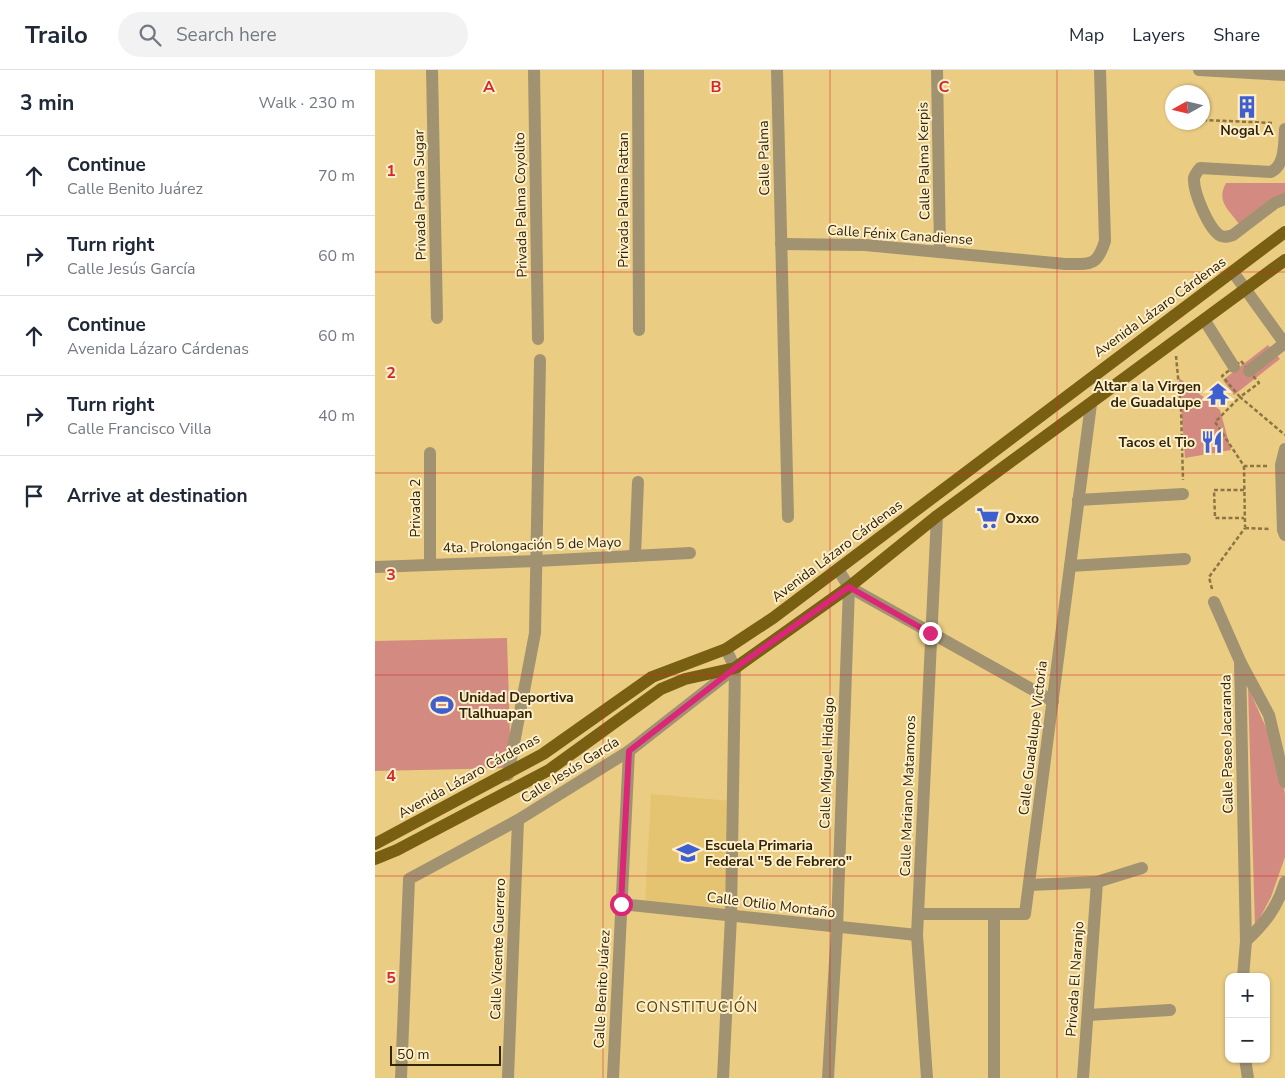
<!DOCTYPE html>
<html lang="en">
<head>
<meta charset="utf-8">
<style>
  :root { --surface:#fff; --page:#f2f2f3; --text:#1f2937; --muted:#747a83; --line:#e0e1e3 }
  body { margin:0; font-family:"Nunito Sans",sans-serif; background:var(--page); color:var(--text) }
  .controls { position:absolute; right:15px; bottom:15px; display:grid; overflow:hidden; border-radius:10px; box-shadow:0 1px 4px #0004 }
  .controls button { width:45px; height:45px; display:grid; place-items:center; padding:0; border:0; border-bottom:1px solid var(--line); background:var(--surface); color:var(--text); font:25px sans-serif }
  .compass { position:absolute; left:790px; top:15px; width:45px; height:45px; border-radius:50%; background:var(--surface); box-shadow:0 1px 4px #0004; rotate:262deg }
  .scale { position:absolute; left:15px; bottom:12px; width:111px; box-sizing:border-box; padding-left:5px; border:2px solid #312506; border-top:0; font-size:14px; line-height:18px; white-space:nowrap; color:#312506; -webkit-text-stroke:4px #feefcb; paint-order:stroke }
  .stop { position:absolute; width:15px; height:15px; margin:-11px; border:4px solid #db2777; border-radius:50%; background:#fff }
  .stop.end { background:#db2777; border-color:#fff; box-shadow:0 1px 5px #0008 }
  .list { margin:0; padding:0; list-style:none }
  h2 { display:flex; justify-content:space-between; align-items:center; height:65px; margin:0; padding:0 20px; font-size:21px }
  h2 small { font-size:16px; font-weight:400; color:var(--muted) }
  .list li { display:grid; grid-template-columns:32px 1fr auto; gap:15px; align-items:center; box-sizing:border-box; height:80px; padding:0 20px; border-top:1px solid var(--line) }
  .list b { display:block; font-size:19px; white-space:nowrap }
  .list p { margin:0; font-size:16px; white-space:nowrap; color:var(--muted) }
  .list em { font-size:16px; font-style:normal; color:var(--muted) }
  .icon { flex:none; width:28px; height:28px; fill:none; stroke:currentColor; stroke-width:2; stroke-linecap:round; stroke-linejoin:round }
  .map { position:relative; flex:none; width:910px; height:1008px; overflow:hidden }
  header { display:flex; align-items:center; gap:30px; box-sizing:border-box; height:70px; padding:0 25px; background:var(--surface); border-bottom:1px solid var(--line) }
  header strong { font-size:24px }
  nav { display:flex; gap:28px; margin-inline-start:auto; font-size:18px }
  .search { width:350px; height:45px; background:var(--page); display:flex; align-items:center; gap:12px; box-sizing:border-box; padding:0 18px; border-radius:28px; color:var(--muted); font-size:19px }
  main { display:flex }
  aside { flex:1; background:var(--surface) }
  .map>svg:first-child { display:block }
  .built { fill:#e5c471 }
  .green { fill:#d38b81 }
  .lines { fill:none; stroke-linecap:round; stroke-linejoin:round }
  .path { stroke:#8b7643; stroke-width:2.5; stroke-dasharray:4 2.5; stroke-linecap:butt }
  .minor { stroke:#a19371; stroke-width:12 }
  .major { stroke:#795f11; stroke-width:12 }
  .route { stroke:#db2777; stroke-width:6 }
  .grid { fill:none; stroke:#d62828; stroke-width:1; stroke-opacity:0.55 }
  .labels { text-anchor:middle; dominant-baseline:central; stroke-width:4; stroke-linejoin:round; paint-order:stroke }
  .poi-label { font-size:14px; font-weight:bold; fill:#312506; stroke:#feefcb; text-anchor:start }
  .street-label { font-size:14px; fill:#312506; stroke:#feefcb }
  .neighbourhood-label { font-size:15px; letter-spacing:1px; fill:#5b4608; stroke:#feefcb }
  .grid-label { font-size:16px; text-anchor:middle; font-weight:bold; fill:#d62828; stroke:#feefcb; stroke-width:4; stroke-linejoin:round; paint-order:stroke }
</style>
</head>
<body>
<header>
<strong>Trailo</strong>
<div class="search"><svg class="icon" aria-label="search" viewBox="0 0 24 24"><circle cx="10" cy="10" r="6"/><path d="M15 15l6 6"/></svg>Search here</div>
<nav><a>Map</a><a>Layers</a><a>Share</a></nav>
</header>
<main>
<aside>
<h2>3 min<small>Walk · 230 m</small></h2>
<ul class="list">
<li><svg class="icon" aria-label="ahead" viewBox="0 0 24 24"><path d="M12 20V5M6 11l6-6 6 6"/></svg><div><b>Continue</b><p>Calle Benito Juárez</p></div><em>70 m</em></li>
<li><svg class="icon" aria-label="right" viewBox="0 0 24 24"><path d="M7 20v-9h11M14 6l5 5-5 5"/></svg><div><b>Turn right</b><p>Calle Jesús García</p></div><em>60 m</em></li>
<li><svg class="icon" aria-label="ahead" viewBox="0 0 24 24"><path d="M12 20V5M6 11l6-6 6 6"/></svg><div><b>Continue</b><p>Avenida Lázaro Cárdenas</p></div><em>60 m</em></li>
<li><svg class="icon" aria-label="right" viewBox="0 0 24 24"><path d="M7 20v-9h11M14 6l5 5-5 5"/></svg><div><b>Turn right</b><p>Calle Francisco Villa</p></div><em>40 m</em></li>
<li><svg class="icon" aria-label="arrive" viewBox="0 0 24 24"><path d="M6 21V4h12l-3 4 3 4H6"/></svg><div><b>Arrive at destination</b></div></li>
</ul>
</aside>
<div class="map">
<svg width="910" height="1008" viewBox="0 0 910 1008">
  <rect width="100%" height="100%" fill="#eacc83"/>
  <path class="built" d="M276 724 356 731 352 839 270 834Z"/>
  <g class="green">
    <path d="M851 113H910V123L864 154C853 139 841 131 851 113Z"/>
    <path d="M893 275 905 289 859 325 848 310Z"/>
    <path d="M804 308 845 340 856 380 810 388Z"/>
    <path d="M132 568 136 698 0 701V571Z"/>
    <path d="M873 617 896 669 908 710 910 725V787L896 827 880 857Z"/>
  </g>
  <g class="lines">
    <g class="path">
      <path d="M828 50 899 53"/>
      <path d="M801 286 806 339 808 410"/>
      <path d="M866 291 884 313 865 327 847 306Z"/>
      <path d="M869 396 870 457"/>
      <path d="M892 396H869L840 352 865 327 910 365"/>
      <path d="M869 420H839L840 448H869"/>
      <path d="M870 458 896 459"/>
      <path d="M837 519 834 507 870 458"/>
    </g>
    <g class="minor">
      <path d="M57 0 62 248"/>
      <path d="M159 0 163 269"/>
      <path d="M263 0 264 260"/>
      <path d="M402 0 413 447"/>
      <path d="M562 0 565 182"/>
      <path d="M824 0 910 5"/>
      <path d="M910 59C909 75 910 95 896 102L825 98C823 101 820 104 819 108 818 122 834 160 846 166 851 168 854 166 858 165L900 133 910 129"/>
      <path d="M406 174 490 175 690 194C715 194 722 197 730 171L725 0"/>
      <path d="M858 202 910 274"/>
      <path d="M830 251 859 297"/>
      <path d="M874 301 910 273"/>
      <path d="M910 379 906 395 908 460 910 465"/>
      <path d="M55 383V494"/>
      <path d="M703 430 808 424"/>
      <path d="M260 486 263 412"/>
      <path d="M695 496 810 489"/>
      <path d="M0 497 162 491 315 483"/>
      <path d="M474 517 678 631"/>
      <path d="M839 532 865 591 871 871 868 907"/>
      <path d="M866 593 894 645 910 712"/>
      <path d="M133 705 160 563 165 290"/>
      <path d="M654 815 722 812 767 798"/>
      <path d="M246 834 542 865"/>
      <path d="M543 844H650L716 334"/>
      <path d="M619 844V1008"/>
      <path d="M871 871C890 853 902 838 910 812"/>
      <path d="M713 945 795 940"/>
      <path d="M870 989 873 1008"/>
      <path d="M26 1008 34 809 143 750 254 681 360 598"/>
      <path d="M133 1008 143 750"/>
      <path d="M238 1008 254 681"/>
      <path d="M348 1008 356 846 360 598 351 579"/>
      <path d="M453 1008 462 858 474 517 464 501"/>
      <path d="M552 1008 542 865 562 446"/>
      <path d="M708 1008 722 812"/>
    </g>
    <g class="major">
      <path d="M0 774 168 684 277 607 351 579 398 548 910 162"/>
      <path d="M0 789 22 780 174 700 286 619 310 609 360 598 474 517 562 446 910 190"/>
    </g>
  </g>
  <g class="lines">
    <path class="route" d="M246 834 254 681 360 598 474 517 555 563"/>
  </g>
  <path class="grid" d="M228 0V1008M455 0V1008M682 0V1008M0 202H910M0 403H910M0 605H910M0 806H910"/>
  <defs>
    <symbol id="building-bare" viewBox="-9 -9 18 18"><path d="M-4-6H4V6H1V3H-1V6H-4ZM-2.5-4.3h1.7v1.8h-1.7ZM.8-4.3h1.7v1.8H.8ZM-2.5-1h1.7V.8h-1.7ZM.8-1h1.7V.8H.8Z" fill="#3f5ed0" stroke="#feefcb" stroke-width="2.5" paint-order="stroke"/></symbol>
    <symbol id="temple-bare" viewBox="-9 -9 18 18"><path d="M0-6L5-2H3V0L6.5 2.5H4V6H1.5V3h-3V6H-4V2.5H-6.5L-3 0V-2H-5Z" fill="#3f5ed0" stroke="#feefcb" stroke-width="2.5" paint-order="stroke"/></symbol>
    <symbol id="restaurant-bare" viewBox="-9 -9 18 18"><path d="M-5-6h1v4h1v-4h1v4h1v-4h1v5L-1.5 .5V6h-2V.5L-5-1ZM5-6V6H3V1.5H1.5Q1.5-4 5-6Z" fill="#3f5ed0" stroke="#feefcb" stroke-width="2.5" paint-order="stroke"/></symbol>
    <symbol id="supermarket-bare" viewBox="-9 -9 18 18"><path d="M-6-5.5h2.5l.6 2H6L4.5 2H-2.5L-4.4-4H-6ZM-1.5 3.2a1.3 1.3 0 1 0 .1 0ZM3 3.2a1.3 1.3 0 1 0 .1 0Z" fill="#3f5ed0" stroke="#feefcb" stroke-width="2.5" paint-order="stroke"/></symbol>
    <symbol id="stadium-bare" viewBox="-9 -9 18 18"><path d="M0-5a6.5 5 0 1 0 0 10a6.5 5 0 1 0 0-10ZM-3.5-1.8h7v3.6h-7Z" fill="#3f5ed0" stroke="#feefcb" stroke-width="2.5" paint-order="stroke"/></symbol>
    <symbol id="school-bare" viewBox="-9 -9 18 18"><path d="M0-5L7-2L0 1L-7-2ZM-4 1L0 2.5L4 1V4Q0 6-4 4Z" fill="#3f5ed0" stroke="#feefcb" stroke-width="2.5" paint-order="stroke"/></symbol>
  </defs>
  <g fill-rule="evenodd">
    <use href="#building-bare" x="856" y="21" width="32" height="32"/>
    <use href="#temple-bare" x="827" y="308" width="32" height="32"/>
    <use href="#restaurant-bare" x="821" y="356" width="32" height="32"/>
    <use href="#supermarket-bare" x="597" y="432" width="32" height="32"/>
    <use href="#stadium-bare" x="51" y="619" width="32" height="32"/>
    <use href="#school-bare" x="297" y="767" width="32" height="32"/>
  </g>
  <g class="labels">
    <g class="poi-label">
      <text x="872" y="60" text-anchor="middle">Nogal A</text>
      <text x="826" y="316" text-anchor="end">Altar a la Virgen<tspan x="826" dy="16">de Guadalupe</tspan></text>
      <text x="820" y="372" text-anchor="end">Tacos el Tio</text>
      <text x="630" y="448">Oxxo</text>
      <text x="84" y="627">Unidad Deportiva<tspan x="84" dy="16">Tlalhuapan</tspan></text>
      <text x="330" y="775">Escuela Primaria<tspan x="330" dy="16">Federal "5 de Febrero"</tspan></text>
    </g>
    <g class="street-label">
      <text transform="translate(389 88) rotate(-91)">Calle Palma</text>
      <text transform="translate(549 91) rotate(-91)">Calle Palma Kerpis</text>
      <text transform="translate(45 125) rotate(-91)">Privada Palma Sugar</text>
      <text transform="translate(248 130) rotate(-90)">Privada Palma Rattan</text>
      <text transform="translate(146 135) rotate(-91)">Privada Palma Coyolito</text>
      <text transform="translate(525 165) rotate(4)">Calle Fénix Canadiense</text>
      <text transform="translate(785 237) rotate(-36)">Avenida Lázaro Cárdenas</text>
      <text transform="translate(40 438) rotate(-90)">Privada 2</text>
      <text transform="translate(157 475) rotate(-2)">4ta. Prolongación 5 de Mayo</text>
      <text transform="translate(462 481) rotate(-37)">Avenida Lázaro Cárdenas</text>
      <text transform="translate(658 668) rotate(-83)">Calle Guadalupe Victoria</text>
      <text transform="translate(852 674) rotate(-91)">Calle Paseo Jacaranda</text>
      <text transform="translate(452 693) rotate(-88)">Calle Miguel Hidalgo</text>
      <text transform="translate(195 700) rotate(-32)">Calle Jesús García</text>
      <text transform="translate(94 706) rotate(-29)">Avenida Lázaro Cárdenas</text>
      <text transform="translate(533 726) rotate(-88)">Calle Mariano Matamoros</text>
      <text transform="translate(396 835) rotate(7)">Calle Otilio Montaño</text>
      <text transform="translate(123 879) rotate(-88)">Calle Vicente Guerrero</text>
      <text transform="translate(700 909) rotate(-86)">Privada El Naranjo</text>
      <text transform="translate(227 919) rotate(-87)">Calle Benito Juárez</text>
    </g>
    <g class="neighbourhood-label">
      <text x="322" y="937">CONSTITUCIÓN</text>
    </g>
  </g>
  <g class="grid-label">
    <text x="114" y="22">A</text>
    <text x="341" y="22">B</text>
    <text x="569" y="22">C</text>
    <text x="16" y="106">1</text>
    <text x="16" y="308">2</text>
    <text x="16" y="510">3</text>
    <text x="16" y="711">4</text>
    <text x="16" y="913">5</text>
  </g>
</svg>
<div class="controls">
<button>+</button>
<button>−</button>
</div>
<svg class="compass" viewBox="-18 -18 36 36"><path d="M0-13l5 13h-10z" fill="#e53935"/><path d="M0 13l5-13h-10z" fill="#747a83"/></svg>
<div class="scale">50 m</div>
<div class="stop" style="left:246px;top:834px"></div>
<div class="stop end" style="left:555px;top:563px"></div>
</div>
</main>
</body>
</html>
